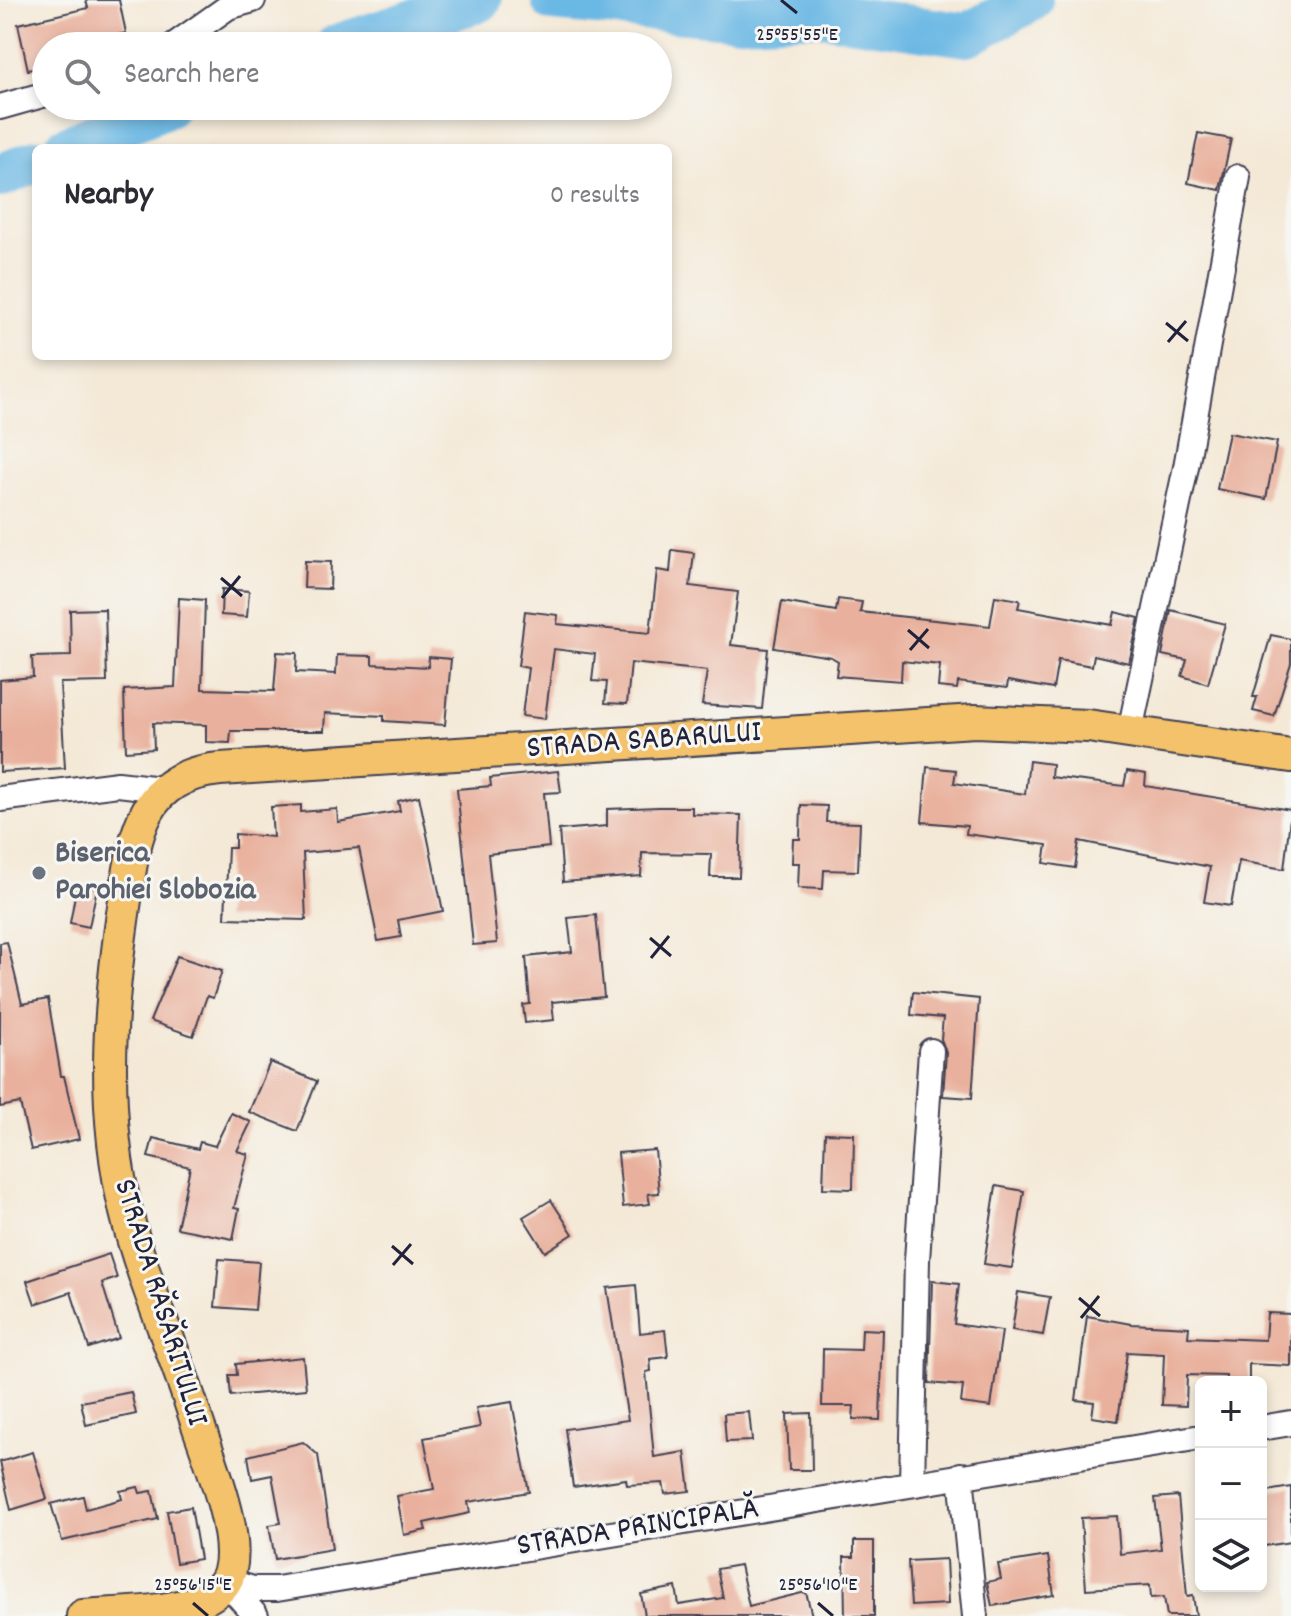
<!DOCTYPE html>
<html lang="en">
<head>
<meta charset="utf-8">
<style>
  :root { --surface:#fff; --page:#f7f7f7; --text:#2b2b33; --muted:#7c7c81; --line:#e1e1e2 }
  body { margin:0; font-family:Dekko,sans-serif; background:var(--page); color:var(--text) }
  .controls { position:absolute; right:24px; bottom:24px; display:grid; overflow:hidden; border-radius:12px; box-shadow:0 4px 12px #0003 }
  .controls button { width:72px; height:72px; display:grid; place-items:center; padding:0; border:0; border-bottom:2px solid var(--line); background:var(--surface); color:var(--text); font:40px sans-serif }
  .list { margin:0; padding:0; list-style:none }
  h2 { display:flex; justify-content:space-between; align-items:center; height:104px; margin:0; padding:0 32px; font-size:34px }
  h2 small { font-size:26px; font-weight:400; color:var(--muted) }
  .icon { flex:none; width:44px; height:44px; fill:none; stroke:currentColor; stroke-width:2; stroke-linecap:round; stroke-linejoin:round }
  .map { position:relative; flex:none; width:1291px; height:1616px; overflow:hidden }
  .search { position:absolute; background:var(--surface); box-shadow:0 4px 12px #0003; left:32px; top:32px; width:640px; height:88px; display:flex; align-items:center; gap:20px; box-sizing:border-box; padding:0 28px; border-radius:44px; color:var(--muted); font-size:30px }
  .panel { position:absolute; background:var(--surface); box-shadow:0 4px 12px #0003; left:32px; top:144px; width:640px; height:216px; border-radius:12px }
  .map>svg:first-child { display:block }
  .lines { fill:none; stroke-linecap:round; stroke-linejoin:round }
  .river { stroke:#6ab8e4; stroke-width:44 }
  .building { fill:#e9b19d }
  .minor-casing { stroke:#424052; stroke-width:28 }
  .major-casing { stroke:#424052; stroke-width:36 }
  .minor { stroke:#fff; stroke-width:24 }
  .major { stroke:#f3c26a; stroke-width:32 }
  .ticks { fill:none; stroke:#22223b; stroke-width:3 }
  .worship-dot { fill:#6b7280; stroke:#f6f6f2; stroke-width:3 }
  .labels { text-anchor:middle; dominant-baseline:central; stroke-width:6; stroke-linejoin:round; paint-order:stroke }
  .street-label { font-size:32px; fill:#22223b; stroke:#f6f6f2 }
  .worship-label { font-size:32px; font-weight:bold; fill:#5b616d; stroke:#f6f6f2; text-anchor:start }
  .ticks-label { font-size:20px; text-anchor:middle; fill:#22223b; stroke:#f6f6f2; stroke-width:6; stroke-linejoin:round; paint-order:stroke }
</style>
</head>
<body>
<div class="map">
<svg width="1291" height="1616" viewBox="0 0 1291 1616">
  <rect width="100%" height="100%" fill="#f6f6f2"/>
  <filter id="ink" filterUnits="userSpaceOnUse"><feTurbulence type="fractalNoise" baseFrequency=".0125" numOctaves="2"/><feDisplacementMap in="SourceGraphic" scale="16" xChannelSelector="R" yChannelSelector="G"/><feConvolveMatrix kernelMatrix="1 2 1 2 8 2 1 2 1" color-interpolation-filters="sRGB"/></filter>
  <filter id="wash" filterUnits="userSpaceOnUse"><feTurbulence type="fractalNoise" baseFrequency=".006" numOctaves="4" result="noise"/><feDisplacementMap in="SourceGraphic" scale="32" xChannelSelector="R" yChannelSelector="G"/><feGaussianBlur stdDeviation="1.8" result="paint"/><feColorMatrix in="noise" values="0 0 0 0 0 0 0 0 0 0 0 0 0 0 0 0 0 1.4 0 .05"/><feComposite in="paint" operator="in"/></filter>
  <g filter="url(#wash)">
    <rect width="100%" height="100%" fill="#f4e9d7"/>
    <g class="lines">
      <g class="river">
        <path d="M553 0 742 17 814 13 967 35 1031 0"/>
        <path d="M337 46 480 0"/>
        <path d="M66 148 166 106"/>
        <path d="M0 176 36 161"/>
      </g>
    </g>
    <g id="blocks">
      <g class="building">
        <path d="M86 0H119L126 33 71 46H46V66L28 70 18 24 88 8Z"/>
        <path d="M1198 133 1231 139 1220 190 1188 183Z"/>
        <path d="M1229 433 1277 442 1266 499 1217 489Z"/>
        <path d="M672 550 694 553 690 586 738 592 731 645 768 649 762 709 702 705 707 671 631 663 627 704 605 703 607 682 592 681 595 654 554 649 545 719 522 716 528 668 518 666 525 611 558 615 557 624 650 633 657 570 670 572Z"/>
        <path d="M305 561 331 562 330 589 304 588Z"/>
        <path d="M222 589 249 591 247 617 221 615Z"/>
        <path d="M995 596 1020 600 1018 608 1112 625 1115 612 1139 618 1129 663 1094 655 1092 666 1058 660 1053 689 1008 681 1007 688 958 682 957 689 938 687 940 665 902 661 901 681 836 676 838 661 831 657 774 648 782 602 836 611 838 599 862 602 860 612 990 626Z"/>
        <path d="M179 598 205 600 202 689 274 691 277 652 297 653 296 672 336 674 337 655 372 656V664L428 667 429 657 451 659 445 725 384 721V716L325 713 324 731H231L230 743 206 742V725L153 723 154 749 126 751 124 690 175 687Z"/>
        <path d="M105 609 107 682 60 683 65 768 0 772V680L33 677 32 657 71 656 70 610Z"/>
        <path d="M1171 610 1225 624 1208 684 1182 676 1187 660 1162 655Z"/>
        <path d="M1271 635 1291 639V663L1274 716 1253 711 1257 697H1253Z"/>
        <path d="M1029 761 1052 764 1051 777 1124 786 1127 771 1146 774 1145 786 1291 810 1284 869 1239 861 1231 906 1204 902 1210 867 1079 841 1075 868 1044 863 1047 845 966 834 967 826 922 822 927 767 956 770 954 783 1025 794Z"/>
        <path d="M558 771 561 792 544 793 549 847 488 854 497 943 473 945 457 789 491 786 490 778Z"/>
        <path d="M419 796 443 911 398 920 401 937 378 941 359 848 303 853 306 920 225 918 228 848H235V834L273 837 271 807 301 805V812L337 809 338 822 400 811 398 801Z"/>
        <path d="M801 805 827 806 826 822 860 823 858 871 824 870 823 889 798 888 799 863H792L793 839H800Z"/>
        <path d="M659 807H692V814L741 815 739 877H710L711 854 642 853 641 876 563 882 559 830 607 826V809Z"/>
        <path d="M77 884 97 888 89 927 70 923Z"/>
        <path d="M596 915 604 997 552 1002 554 1020 525 1023 523 1005 530 1004 526 957 572 952 568 918Z"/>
        <path d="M7 942 22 1004 48 999 61 1076H64L79 1139 31 1150 20 1103 0 1107V943Z"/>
        <path d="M177 956 222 971 213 998 207 996 193 1036 150 1021Z"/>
        <path d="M913 992 979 999 972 1098 943 1096 946 1052 941 1039 943 1018 911 1015Z"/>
        <path d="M270 1062 317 1081 297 1131 249 1112Z"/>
        <path d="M231 1113 251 1122 237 1151 248 1154 234 1208 239 1209 233 1239 177 1228 190 1167 148 1157 153 1138 198 1149 200 1142 215 1146Z"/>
        <path d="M825 1133 854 1134 853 1189 823 1188Z"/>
        <path d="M655 1150 659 1193 648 1194 650 1204 623 1207 618 1153Z"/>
        <path d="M996 1186 1024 1191 1012 1268 984 1264Z"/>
        <path d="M551 1200 573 1234 545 1252 523 1217Z"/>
        <path d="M109 1254 117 1278 102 1283 119 1338 89 1348 71 1292 35 1304 27 1281Z"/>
        <path d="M219 1259 259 1262 255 1310 215 1307Z"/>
        <path d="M932 1281 959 1284 954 1324 1002 1331 991 1407 961 1403 963 1386 929 1383Z"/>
        <path d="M636 1285 640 1333 665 1330 668 1357 650 1359 651 1371 646 1372 654 1457 685 1452 690 1491 665 1494 663 1483 627 1485 626 1479 573 1487 565 1429 628 1420 607 1288Z"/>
        <path d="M1018 1292 1050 1297 1043 1335 1012 1330Z"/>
        <path d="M1267 1313 1291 1314V1366L1249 1364V1382H1226V1376L1187 1375 1186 1406 1162 1405 1164 1354 1127 1352 1118 1421 1092 1417 1094 1402 1076 1400 1087 1316 1131 1324 1189 1327 1188 1337 1265 1340Z"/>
        <path d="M862 1329 883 1330 880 1420 853 1419 854 1406H822L823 1349 861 1350Z"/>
        <path d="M303 1357 306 1389 231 1396 229 1375H237L236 1364Z"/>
        <path d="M131 1392 136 1414 86 1425 81 1402Z"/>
        <path d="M512 1402 529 1492 468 1502 470 1513 424 1523 426 1530 404 1535 397 1496 434 1489 424 1438 480 1427 476 1408Z"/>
        <path d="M749 1412 752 1441 726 1442 724 1414Z"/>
        <path d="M811 1413 812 1470H789L787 1414Z"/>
        <path d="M303 1442 318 1455 332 1549 275 1559 269 1525 281 1523 272 1475 252 1479 248 1456Z"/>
        <path d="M33 1452 47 1499 11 1510 0 1462Z"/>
        <path d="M138 1487 140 1493 152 1491 158 1519 62 1541 51 1504 83 1496 86 1509 122 1499 120 1491Z"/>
        <path d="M1291 1487V1542L1264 1546 1261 1492Z"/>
        <path d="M1178 1496 1187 1596 1193 1595 1196 1616H1167L1164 1597 1151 1598 1150 1585 1086 1589 1081 1518 1117 1516 1120 1554 1161 1549 1155 1498Z"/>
        <path d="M191 1507 200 1559 176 1563 167 1511Z"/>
        <path d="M854 1541H874V1616H845L844 1557H854Z"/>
        <path d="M1048 1556 1054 1595 992 1606 987 1582 1001 1579 998 1564Z"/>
        <path d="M946 1559 948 1604 911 1606 908 1561Z"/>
        <path d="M740 1565 749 1606 806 1592 812 1616H645L641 1594 676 1587 679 1605 723 1598 717 1569Z"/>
      </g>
    </g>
  </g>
  <g filter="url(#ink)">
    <use href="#blocks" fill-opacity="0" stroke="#424052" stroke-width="2"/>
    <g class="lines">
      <defs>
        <g id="minor">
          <path d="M173 46 228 7 253 0"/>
          <path d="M0 107 46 94"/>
          <path d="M1130 731 1186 467 1238 177"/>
          <path d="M0 799 118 784 161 789"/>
          <path d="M1261 1428 1291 1423"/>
          <path d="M961 1475 975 1616"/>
          <path d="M912 1483 917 1260 931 1051"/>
          <path d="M226 1581 253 1589H277L1201 1437"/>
          <path d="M227 1583 256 1616"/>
        </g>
        <path id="major" d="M83 1616C122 1612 202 1616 225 1582 248 1547 206 1452 194 1413 173 1347 142 1278 126 1212 101 1107 109 1006 125 900 135 834 142 776 220 769L975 721 1088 726 1291 756"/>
      </defs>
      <use href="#minor" class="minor-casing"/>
      <use href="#major" class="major-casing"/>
      <use href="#minor" class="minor"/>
      <use href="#major" class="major"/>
    </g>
  </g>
  <path class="ticks" d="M781 0 797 13M1166 323 1188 341M1168 342 1186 321M221 578 242 596M222 598 240 576M908 630 929 648M910 650 928 629M650 938 671 956M651 958 669 936M392 1246 413 1264M393 1265 411 1244M1079 1298 1100 1316M1081 1318 1099 1296M193 1603 208 1616M818 1603 833 1616"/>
  <circle class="worship-dot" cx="39" cy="873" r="8"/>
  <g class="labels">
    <g class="street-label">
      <text transform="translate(644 742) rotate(-4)">STRADA SABARULUI</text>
      <text transform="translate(159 1303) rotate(73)">STRADA RĂSĂRITULUI</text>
      <text transform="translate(638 1529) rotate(-9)">STRADA PRINCIPALĂ</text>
    </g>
    <g class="worship-label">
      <text x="55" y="855">Biserica<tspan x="55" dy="37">Parohiei Slobozia</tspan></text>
    </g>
  </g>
  <g class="ticks-label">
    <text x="797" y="40">25°55'55"E</text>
    <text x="193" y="1590">25°56'15"E</text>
    <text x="818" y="1590">25°56'10"E</text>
  </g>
</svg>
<div class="controls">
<button>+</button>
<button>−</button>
<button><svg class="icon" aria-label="layers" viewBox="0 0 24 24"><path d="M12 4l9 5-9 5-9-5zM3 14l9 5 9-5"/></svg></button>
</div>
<div class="search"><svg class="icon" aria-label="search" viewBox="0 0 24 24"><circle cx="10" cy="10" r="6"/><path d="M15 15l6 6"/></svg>Search here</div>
<section class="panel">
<h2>Nearby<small>0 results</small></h2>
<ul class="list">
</ul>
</section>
</div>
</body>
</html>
